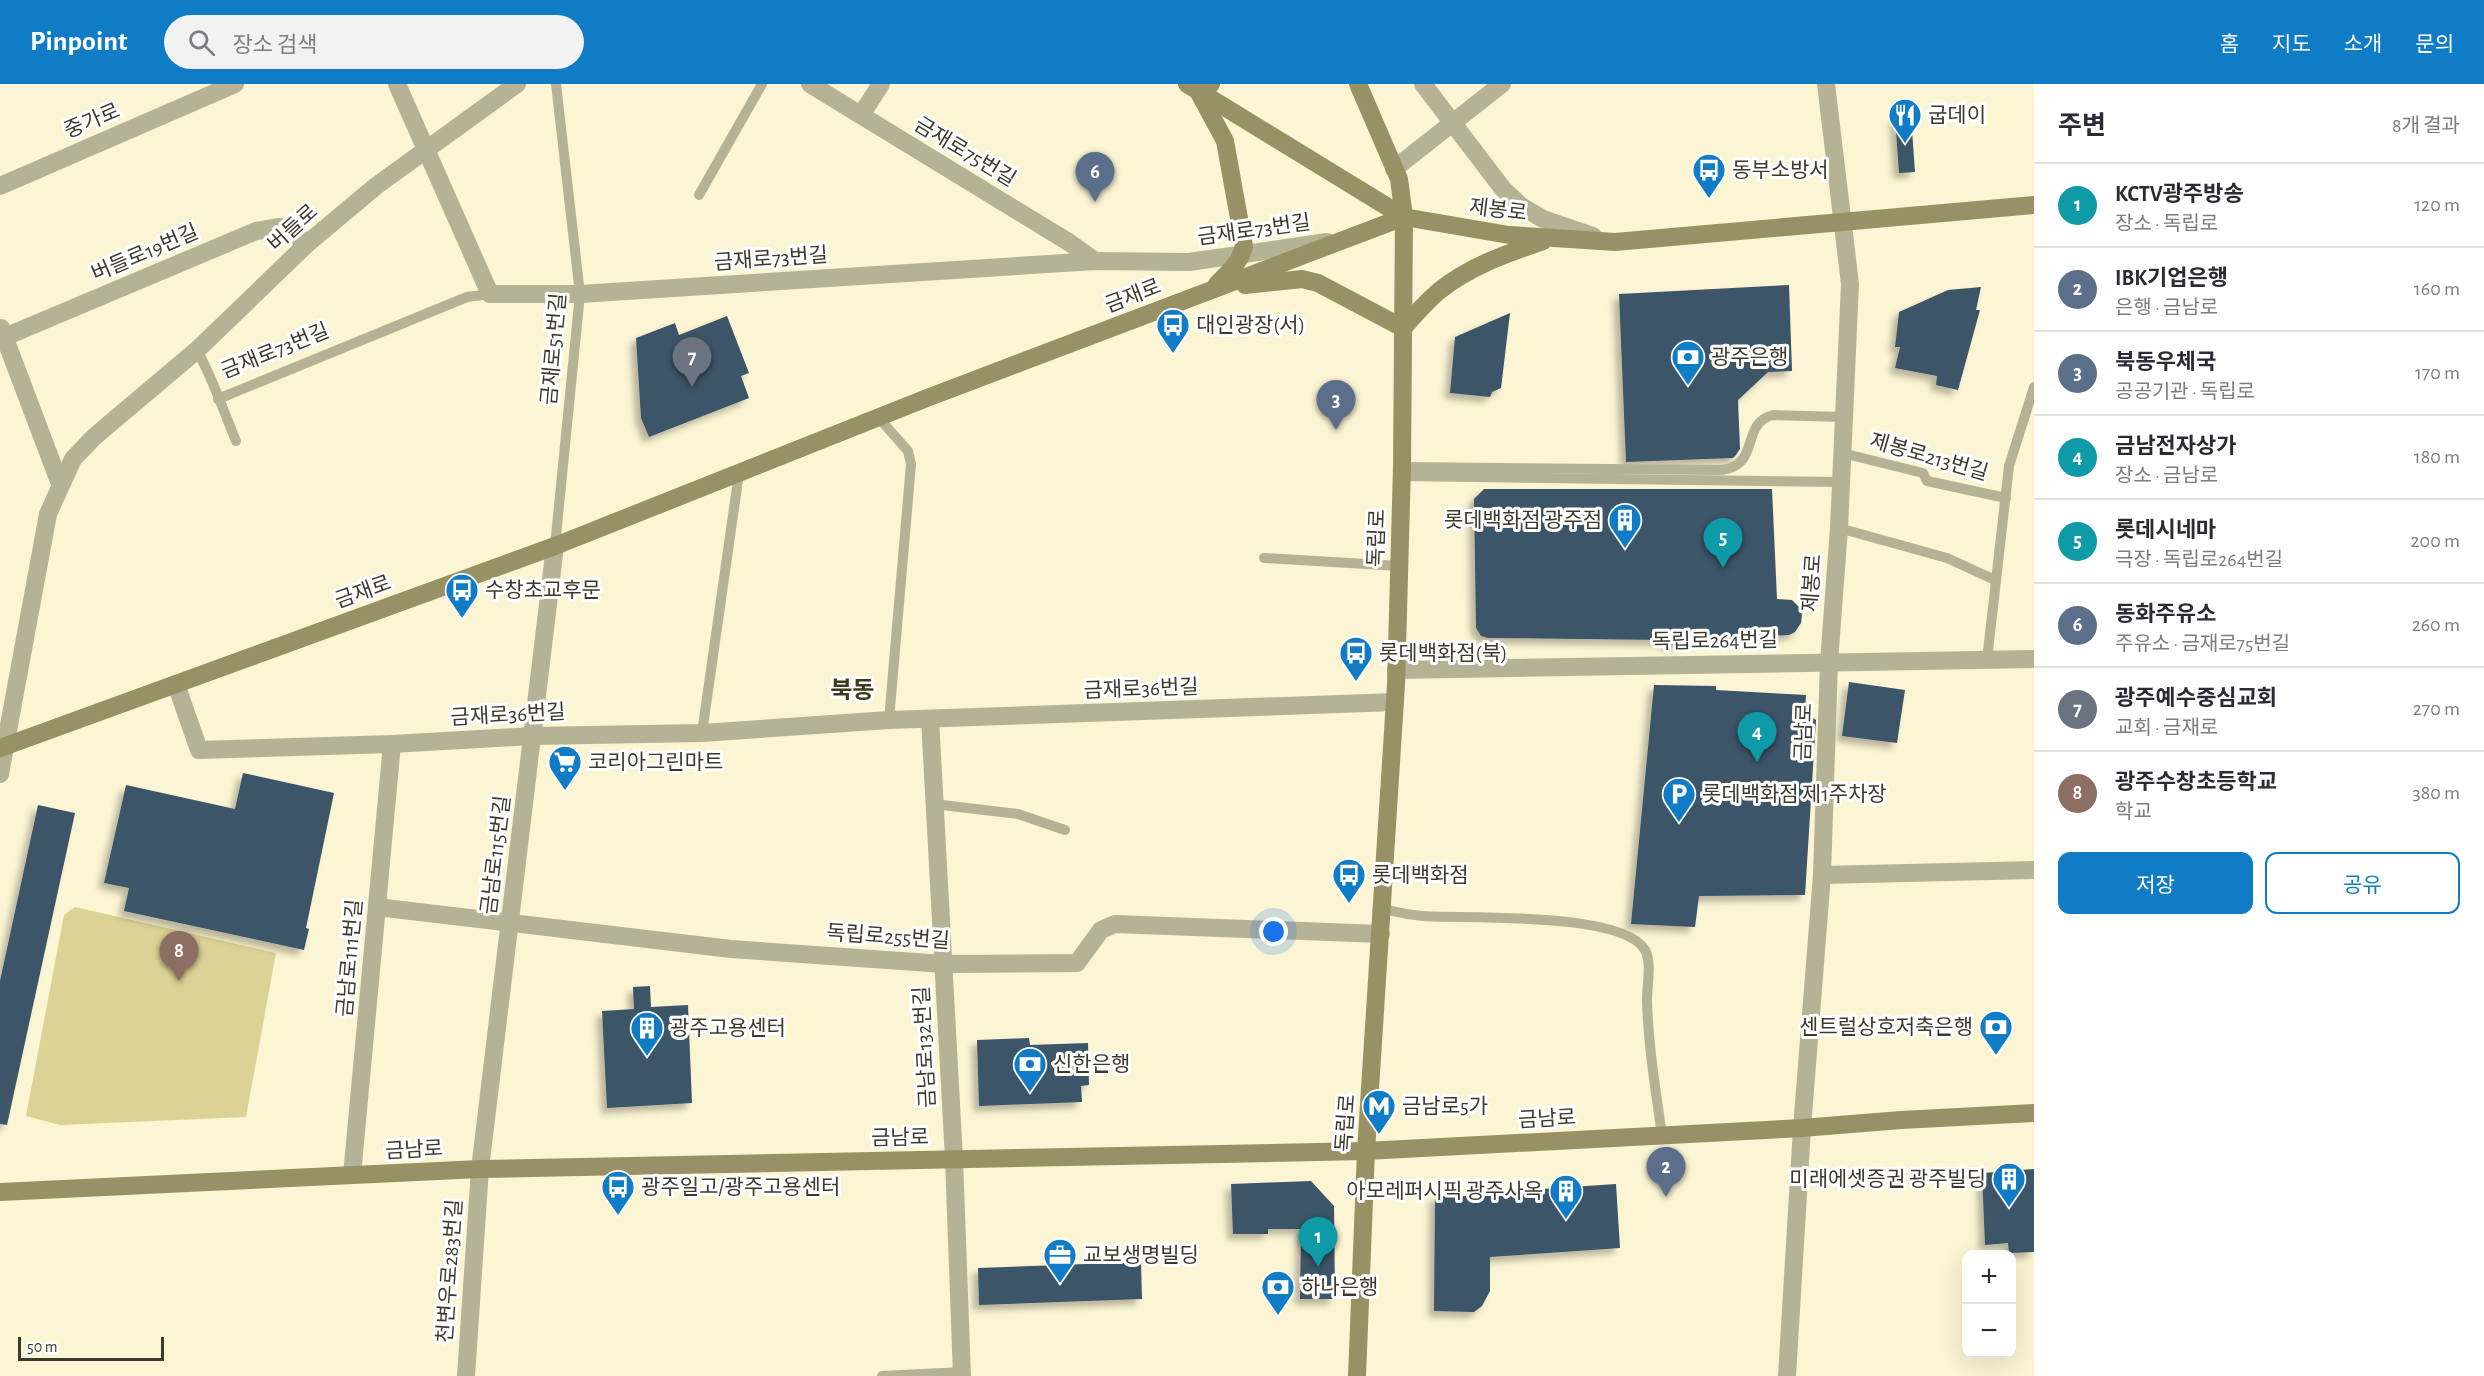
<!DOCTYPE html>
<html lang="ko">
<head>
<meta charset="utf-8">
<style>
  :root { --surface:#fff; --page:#f2f2f3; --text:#2b2b33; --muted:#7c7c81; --line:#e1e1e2; --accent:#107cc6 }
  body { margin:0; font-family:"Alegreya Sans","Noto Sans KR",sans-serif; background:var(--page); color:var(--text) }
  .controls { position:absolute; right:18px; bottom:18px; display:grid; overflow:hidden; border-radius:12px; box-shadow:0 6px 24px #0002 }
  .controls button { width:54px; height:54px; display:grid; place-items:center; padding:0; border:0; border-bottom:2px solid var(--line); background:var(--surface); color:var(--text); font:30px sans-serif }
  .scale { position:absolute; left:18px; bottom:15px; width:146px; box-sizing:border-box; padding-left:6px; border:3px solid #3d3a2d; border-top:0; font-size:16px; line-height:21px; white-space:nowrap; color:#3d3a2d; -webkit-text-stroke:4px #fff; paint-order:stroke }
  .you { position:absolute; left:1274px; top:848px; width:21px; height:21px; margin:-15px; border:4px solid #fff; border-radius:50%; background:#1a73e8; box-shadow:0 0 0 9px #1a73e833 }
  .badge { display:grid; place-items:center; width:39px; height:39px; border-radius:50%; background:var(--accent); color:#fff; font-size:20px; font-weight:700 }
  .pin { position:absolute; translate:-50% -50px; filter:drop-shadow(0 2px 3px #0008) }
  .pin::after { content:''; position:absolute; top:32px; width:21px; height:18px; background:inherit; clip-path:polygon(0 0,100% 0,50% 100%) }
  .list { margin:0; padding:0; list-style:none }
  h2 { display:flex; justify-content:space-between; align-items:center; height:78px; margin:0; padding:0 24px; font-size:26px }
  h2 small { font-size:20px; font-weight:400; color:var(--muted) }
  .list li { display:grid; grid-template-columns:39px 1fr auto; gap:18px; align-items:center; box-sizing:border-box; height:84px; padding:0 24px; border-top:2px solid var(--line) }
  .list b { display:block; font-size:22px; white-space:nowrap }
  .list p { margin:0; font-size:20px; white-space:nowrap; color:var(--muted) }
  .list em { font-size:20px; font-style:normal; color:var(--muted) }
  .actions { display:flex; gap:12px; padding:18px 24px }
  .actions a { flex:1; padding:14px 0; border:2px solid var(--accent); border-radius:12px; text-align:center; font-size:21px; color:var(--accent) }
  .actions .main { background:var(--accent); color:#fff }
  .icon { flex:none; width:33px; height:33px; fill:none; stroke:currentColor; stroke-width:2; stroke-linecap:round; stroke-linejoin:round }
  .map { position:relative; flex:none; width:2034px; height:1292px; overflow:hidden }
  header { display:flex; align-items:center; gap:36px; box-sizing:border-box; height:84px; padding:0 30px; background:var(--accent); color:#fff }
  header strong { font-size:28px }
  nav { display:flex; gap:33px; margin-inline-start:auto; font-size:21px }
  .search { width:420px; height:54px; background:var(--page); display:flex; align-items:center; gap:15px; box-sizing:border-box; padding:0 21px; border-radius:33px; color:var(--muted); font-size:22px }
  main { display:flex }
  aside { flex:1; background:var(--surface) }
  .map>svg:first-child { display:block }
  .green { fill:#ddd295 }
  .building { fill:#3d5469; filter:url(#shadow) }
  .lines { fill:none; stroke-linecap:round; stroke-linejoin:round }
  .lane { stroke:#b6b295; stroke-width:10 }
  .street { stroke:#b6b295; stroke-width:18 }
  .secondary { stroke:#999166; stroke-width:18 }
  .labels { text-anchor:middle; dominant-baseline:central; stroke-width:6; stroke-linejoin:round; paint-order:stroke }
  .poi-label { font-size:21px; fill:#3d3a2d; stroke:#fff; text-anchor:start }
  .street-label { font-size:21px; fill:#3d3a2d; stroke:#fff }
  .quarter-label { font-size:24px; font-weight:bold; fill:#3f3a1e; stroke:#fff }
</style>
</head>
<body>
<header>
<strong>Pinpoint</strong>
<div class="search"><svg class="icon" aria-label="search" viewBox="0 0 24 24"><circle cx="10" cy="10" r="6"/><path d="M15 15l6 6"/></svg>장소 검색</div>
<nav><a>홈</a><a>지도</a><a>소개</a><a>문의</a></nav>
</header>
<main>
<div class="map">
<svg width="2034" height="1292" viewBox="0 0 2034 1292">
  <defs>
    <filter id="shadow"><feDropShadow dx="-5.5" dy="5.5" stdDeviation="3" flood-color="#0004"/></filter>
  </defs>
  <rect width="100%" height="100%" fill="#fbf5d3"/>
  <path class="green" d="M75 823 276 869 246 1033 60 1041 26 1032 64 831Z"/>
  <g class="building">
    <path d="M1911 32 1915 88 1899 89 1895 33Z"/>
    <path d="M1789 201 1792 287 1768 288 1738 316 1740 365 1736 371 1733 374 1626 378 1619 210Z"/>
    <path d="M1981 203 1976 226H1980L1958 306 1936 301 1937 292 1895 284 1900 263H1895L1899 228 1948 206Z"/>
    <path d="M1510 229 1501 304 1492 308 1490 313 1450 309 1455 253Z"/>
    <path d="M727 232 749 289 741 292 749 314 649 353 641 334 636 254 675 239 679 251Z"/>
    <path d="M1484 405H1772L1777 515 1792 516 1800 524 1802 531 1801 539 1795 548 1789 551 1691 555 1690 560 1666 561V556L1488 554 1481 552 1476 544 1474 415Z"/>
    <path d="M1849 598 1905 606 1897 659 1842 652Z"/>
    <path d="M1654 601 1716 602V606L1806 611 1805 628 1816 636 1805 811 1699 812 1695 843 1631 840Z"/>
    <path d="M243 689 334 709 306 844 309 845 304 866 124 827 129 804 104 799 126 701 235 725Z"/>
    <path d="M38 721 75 729 7 1041 0 1040V897Z"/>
    <path d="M650 902 651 923 688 921 692 1019 607 1024 602 927 634 925 633 903Z"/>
    <path d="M1029 954 1030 961 1088 959 1089 1001 1081 1002 1082 1018 979 1022 977 956Z"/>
    <path d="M2034 1085V1168L2009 1169 2008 1159 1985 1161 1982 1089Z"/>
    <path d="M1311 1097 1334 1122 1335 1215H1300L1301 1145H1268V1150H1233L1231 1100Z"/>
    <path d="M1616 1100 1620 1164 1490 1173V1207L1482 1222 1474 1228 1434 1227 1435 1112H1512L1511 1107Z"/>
    <path d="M1141 1178 1142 1215 979 1221 978 1184Z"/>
  </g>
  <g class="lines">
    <g class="lane">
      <path d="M699 111 762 0"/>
      <path d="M197 266C213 295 223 326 236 357"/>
      <path d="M218 315 467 213 490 210"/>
      <path d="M878 333 908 367 911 380 889 636"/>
      <path d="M1842 369 1923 389 1927 397 2006 414"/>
      <path d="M1402 383 1722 386C1761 381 1740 339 1773 331L1843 333"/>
      <path d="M1401 392 1841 398"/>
      <path d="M1839 444 1947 474 1995 496"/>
      <path d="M555 462 580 210 556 0"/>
      <path d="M1264 474 1399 482"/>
      <path d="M1987 576 2009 382 2034 303"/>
      <path d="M702 649 739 389"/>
      <path d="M934 720 1018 730 1065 746"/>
      <path d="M1383 825C1396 828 1410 831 1423 832 1465 835 1623 827 1645 866 1652 879 1647 901 1647 916 1648 961 1656 1007 1662 1052"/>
      <path d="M882 1292 962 1288"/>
    </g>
    <g class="street">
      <path d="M397 0 490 210H580L1095 177 1189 178 1327 158"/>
      <path d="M810 0 1070 159 1095 177"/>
      <path d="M1423 0 1503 105 1521 122 1543 135 1593 152"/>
      <path d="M861 31 881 0"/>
      <path d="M1394 85 1502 0"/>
      <path d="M0 102 235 0"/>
      <path d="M1 244 60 400"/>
      <path d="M0 255 256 147 280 143 308 159"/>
      <path d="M1396 586 2034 575"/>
      <path d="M176 600 199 666 392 660 533 652 702 649 889 636 1395 618"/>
      <path d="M930 635 954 1075 962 1292"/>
      <path d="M0 690 48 430 73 375 94 353 197 266 308 159 376 102 517 0"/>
      <path d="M1822 791 2034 786"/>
      <path d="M377 823 731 865 944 880 1077 879 1101 846 1115 840 1381 850"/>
      <path d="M352 1091 392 660"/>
      <path d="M466 1292 480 1085 555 462"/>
      <path d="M1787 1292 1802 1044 1822 791 1829 578 1839 444 1850 200 1826 0"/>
    </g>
    <g class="secondary">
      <path d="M1187 0 1404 133 1509 151 1615 158 2034 121"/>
      <path d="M1211 0 1198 7 1225 57 1244 162C1241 178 1228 189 1217 200"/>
      <path d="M1245 201 1302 195 1318 199 1403 244C1414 232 1426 218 1439 207 1470 182 1506 170 1543 157"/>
      <path d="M0 664 555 462 927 314 1404 133"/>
      <path d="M0 1108 480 1085 1366 1067 1802 1044 1901 1036 2034 1029"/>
      <path d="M1357 1292 1366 1067 1396 601 1402 383 1404 133 1399 95 1358 0"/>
    </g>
  </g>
  <defs>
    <symbol id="restaurant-pin" viewBox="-11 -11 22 30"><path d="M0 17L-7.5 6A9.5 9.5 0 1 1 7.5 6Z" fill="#107cc6" stroke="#fff"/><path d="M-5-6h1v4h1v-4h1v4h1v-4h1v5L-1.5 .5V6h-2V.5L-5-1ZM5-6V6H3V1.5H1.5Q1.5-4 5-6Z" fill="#fff"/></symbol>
    <symbol id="bus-pin" viewBox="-11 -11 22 30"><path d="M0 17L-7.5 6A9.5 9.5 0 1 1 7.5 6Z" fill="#107cc6" stroke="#fff"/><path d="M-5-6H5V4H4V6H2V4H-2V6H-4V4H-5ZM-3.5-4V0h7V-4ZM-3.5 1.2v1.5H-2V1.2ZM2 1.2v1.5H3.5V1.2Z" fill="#fff"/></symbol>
    <symbol id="bank-pin" viewBox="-11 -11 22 30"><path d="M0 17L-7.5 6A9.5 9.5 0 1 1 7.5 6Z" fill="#107cc6" stroke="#fff"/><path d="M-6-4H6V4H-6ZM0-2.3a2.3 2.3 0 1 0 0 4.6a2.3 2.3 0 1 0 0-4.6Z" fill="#fff"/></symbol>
    <symbol id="building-pin" viewBox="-11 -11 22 30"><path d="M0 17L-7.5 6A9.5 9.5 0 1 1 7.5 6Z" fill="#107cc6" stroke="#fff"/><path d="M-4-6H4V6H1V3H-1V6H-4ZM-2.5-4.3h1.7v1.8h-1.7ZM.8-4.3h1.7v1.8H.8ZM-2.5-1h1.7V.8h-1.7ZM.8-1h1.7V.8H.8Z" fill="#fff"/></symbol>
    <symbol id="supermarket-pin" viewBox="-11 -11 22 30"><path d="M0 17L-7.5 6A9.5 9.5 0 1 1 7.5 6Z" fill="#107cc6" stroke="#fff"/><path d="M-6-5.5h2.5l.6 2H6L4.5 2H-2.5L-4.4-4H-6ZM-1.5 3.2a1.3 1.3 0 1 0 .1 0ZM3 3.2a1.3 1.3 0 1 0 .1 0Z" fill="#fff"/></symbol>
    <symbol id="parking-pin" viewBox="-11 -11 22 30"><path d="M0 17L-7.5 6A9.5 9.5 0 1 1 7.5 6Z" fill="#107cc6" stroke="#fff"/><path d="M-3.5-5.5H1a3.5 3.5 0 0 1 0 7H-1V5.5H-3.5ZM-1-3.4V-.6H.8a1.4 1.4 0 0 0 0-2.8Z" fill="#fff"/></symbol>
    <symbol id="metro-pin" viewBox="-11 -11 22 30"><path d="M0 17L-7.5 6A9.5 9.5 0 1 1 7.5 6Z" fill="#107cc6" stroke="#fff"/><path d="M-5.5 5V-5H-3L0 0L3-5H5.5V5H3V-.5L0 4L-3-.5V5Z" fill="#fff"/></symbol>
    <symbol id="office-pin" viewBox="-11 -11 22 30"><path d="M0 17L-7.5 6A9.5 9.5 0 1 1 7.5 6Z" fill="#107cc6" stroke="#fff"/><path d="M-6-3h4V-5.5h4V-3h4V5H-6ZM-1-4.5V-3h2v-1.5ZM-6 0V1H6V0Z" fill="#fff"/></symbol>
  </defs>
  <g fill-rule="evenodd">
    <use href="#restaurant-pin" x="1886" y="12" width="38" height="52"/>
    <use href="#bus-pin" x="1690" y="67" width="38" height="52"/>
    <use href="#bus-pin" x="1154" y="222" width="38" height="52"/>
    <use href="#bank-pin" x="1669" y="254" width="38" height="52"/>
    <use href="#building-pin" x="1606" y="417" width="38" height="52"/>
    <use href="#bus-pin" x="443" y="487" width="38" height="52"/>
    <use href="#bus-pin" x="1337" y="550" width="38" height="52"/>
    <use href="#supermarket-pin" x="546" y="659" width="38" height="52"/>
    <use href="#parking-pin" x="1660" y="691" width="38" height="52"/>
    <use href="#bus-pin" x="1330" y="772" width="38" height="52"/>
    <use href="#bank-pin" x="1977" y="924" width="38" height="52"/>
    <use href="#building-pin" x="628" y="925" width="38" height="52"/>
    <use href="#bank-pin" x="1011" y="961" width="38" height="52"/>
    <use href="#metro-pin" x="1360" y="1003" width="38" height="52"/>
    <use href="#building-pin" x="1990" y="1076" width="38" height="52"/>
    <use href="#bus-pin" x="599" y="1084" width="38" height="52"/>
    <use href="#building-pin" x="1547" y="1088" width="38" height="52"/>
    <use href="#office-pin" x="1041" y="1152" width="38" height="52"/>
    <use href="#bank-pin" x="1259" y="1184" width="38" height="52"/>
  </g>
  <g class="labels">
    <g class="poi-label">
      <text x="1928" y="31">굽데이</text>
      <text x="1732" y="86">동부소방서</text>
      <text x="1196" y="241">대인광장(서)</text>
      <text x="1711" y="273">광주은행</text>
      <text x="1602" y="436" text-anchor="end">롯데백화점 광주점</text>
      <text x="485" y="506">수창초교후문</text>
      <text x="1379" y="569">롯데백화점(북)</text>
      <text x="588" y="678">코리아그린마트</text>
      <text x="1702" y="710">롯데백화점 제1주차장</text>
      <text x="1372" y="791">롯데백화점</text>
      <text x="1973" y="943" text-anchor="end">센트럴상호저축은행</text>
      <text x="670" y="944">광주고용센터</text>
      <text x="1053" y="980">신한은행</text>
      <text x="1402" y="1022">금남로5가</text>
      <text x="1986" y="1095" text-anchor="end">미래에셋증권 광주빌딩</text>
      <text x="641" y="1103">광주일고/광주고용센터</text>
      <text x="1543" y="1107" text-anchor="end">아모레퍼시픽 광주사옥</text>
      <text x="1083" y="1171">교보생명빌딩</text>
      <text x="1301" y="1203">하나은행</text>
    </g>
    <g class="street-label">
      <text transform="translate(92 37) rotate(-23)">중가로</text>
      <text transform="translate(965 68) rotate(31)">금재로75번길</text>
      <text transform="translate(1498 126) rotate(7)">제봉로</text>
      <text transform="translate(293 144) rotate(-42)">버들로</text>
      <text transform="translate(1254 146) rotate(-8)">금재로73번길</text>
      <text transform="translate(145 169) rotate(-23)">버들로19번길</text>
      <text transform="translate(771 175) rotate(-4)">금재로73번길</text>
      <text transform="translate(1133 212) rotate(-21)">금재로</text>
      <text transform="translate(554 265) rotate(-85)">금재로51번길</text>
      <text transform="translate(275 267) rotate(-22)">금재로73번길</text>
      <text transform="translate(1929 373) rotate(16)">제봉로213번길</text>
      <text transform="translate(1377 454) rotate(-88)">독립로</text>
      <text transform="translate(1812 499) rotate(-86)">제봉로</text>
      <text transform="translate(363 508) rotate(-20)">금재로</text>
      <text transform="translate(1715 557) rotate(-1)">독립로264번길</text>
      <text transform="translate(1141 605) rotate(-2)">금재로36번길</text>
      <text transform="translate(508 631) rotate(-3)">금재로36번길</text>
      <text transform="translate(1804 648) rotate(-88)">금남로</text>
      <text transform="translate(496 771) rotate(-83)">금남로115번길</text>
      <text transform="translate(888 853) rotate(4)">독립로255번길</text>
      <text transform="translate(350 874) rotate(-85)">금남로111번길</text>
      <text transform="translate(925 963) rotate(-93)">금남로132번길</text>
      <text transform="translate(1547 1035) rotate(-3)">금남로</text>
      <text transform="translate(1346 1039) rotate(-86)">독립로</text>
      <text transform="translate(900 1054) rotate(-1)">금남로</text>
      <text transform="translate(414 1066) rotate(-3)">금남로</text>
      <text transform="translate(450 1187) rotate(-86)">천변우로283번길</text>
    </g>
    <g class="quarter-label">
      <text x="852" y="607">북동</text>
    </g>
  </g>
</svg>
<div class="controls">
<button>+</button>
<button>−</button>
</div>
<div class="scale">50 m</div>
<div class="you"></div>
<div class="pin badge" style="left:1318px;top:1183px;background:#0f9aa8">1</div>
<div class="pin badge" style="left:1666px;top:1113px;background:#5c6f8a">2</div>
<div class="pin badge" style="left:1336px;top:346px;background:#5c6f8a">3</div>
<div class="pin badge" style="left:1757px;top:678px;background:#0f9aa8">4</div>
<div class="pin badge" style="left:1723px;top:484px;background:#0f9aa8">5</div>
<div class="pin badge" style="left:1095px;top:118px;background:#5c6f8a">6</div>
<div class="pin badge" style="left:692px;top:303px;background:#6b7280">7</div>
<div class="pin badge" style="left:179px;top:897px;background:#8d6e63">8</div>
</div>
<aside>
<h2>주변<small>8개 결과</small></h2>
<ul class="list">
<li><span class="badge" style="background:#0f9aa8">1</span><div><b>KCTV광주방송</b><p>장소 · 독립로</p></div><em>120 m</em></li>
<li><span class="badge" style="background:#5c6f8a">2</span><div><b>IBK기업은행</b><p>은행 · 금남로</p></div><em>160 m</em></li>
<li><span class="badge" style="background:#5c6f8a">3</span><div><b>북동우체국</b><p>공공기관 · 독립로</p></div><em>170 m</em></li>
<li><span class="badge" style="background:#0f9aa8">4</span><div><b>금남전자상가</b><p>장소 · 금남로</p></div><em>180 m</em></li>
<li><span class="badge" style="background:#0f9aa8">5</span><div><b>롯데시네마</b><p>극장 · 독립로264번길</p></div><em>200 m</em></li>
<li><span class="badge" style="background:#5c6f8a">6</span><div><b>동화주유소</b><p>주유소 · 금재로75번길</p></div><em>260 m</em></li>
<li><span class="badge" style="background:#6b7280">7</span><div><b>광주예수중심교회</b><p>교회 · 금재로</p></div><em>270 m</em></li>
<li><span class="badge" style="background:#8d6e63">8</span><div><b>광주수창초등학교</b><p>학교</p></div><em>380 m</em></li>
</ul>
<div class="actions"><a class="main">저장</a><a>공유</a></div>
</aside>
</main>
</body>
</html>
